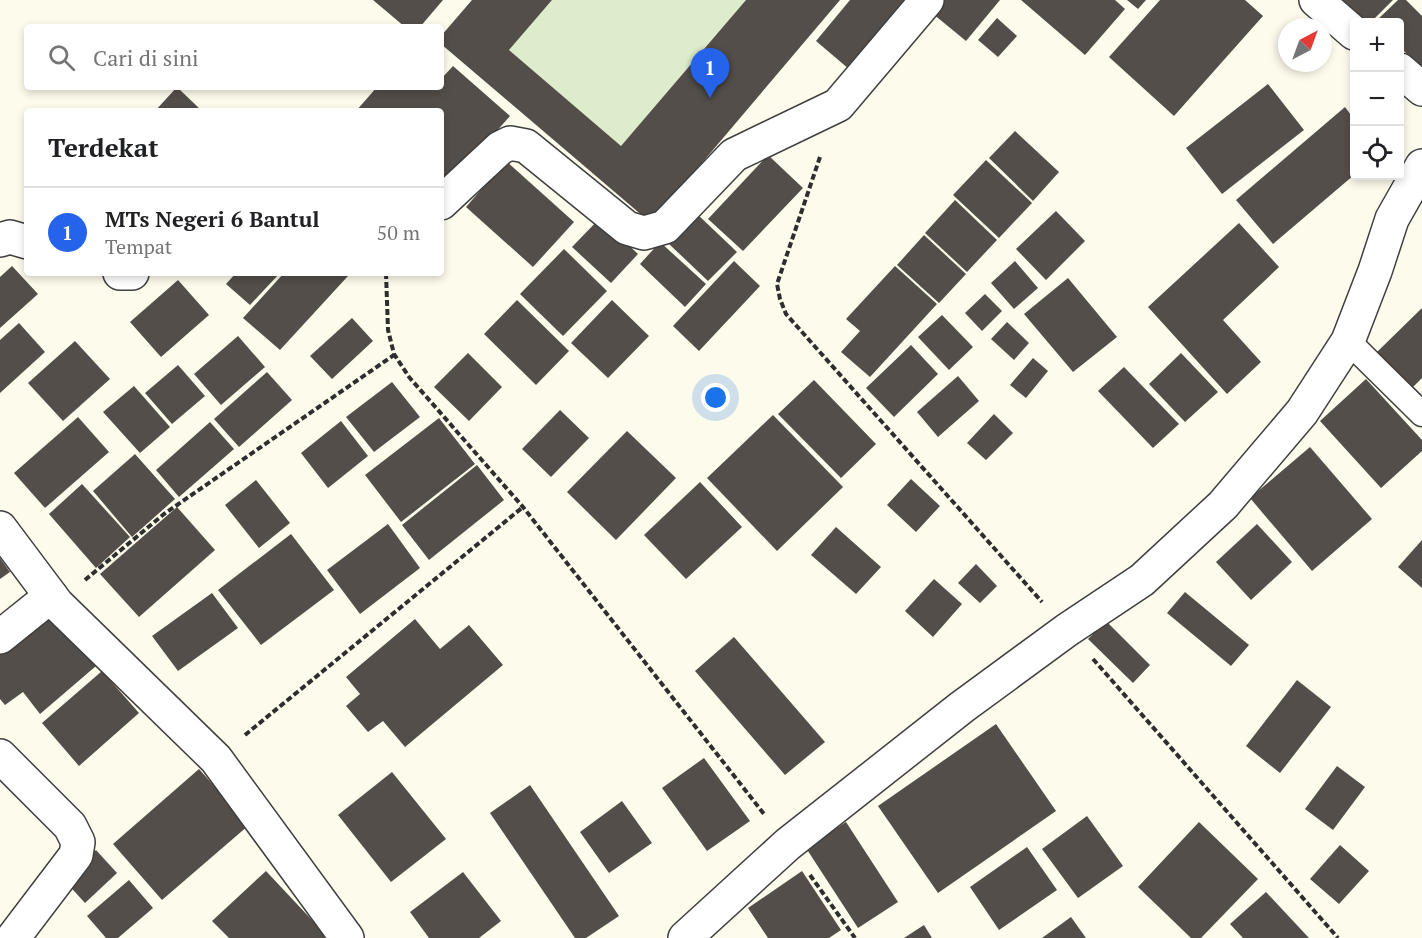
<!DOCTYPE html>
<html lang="id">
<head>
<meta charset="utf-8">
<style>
  :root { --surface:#fff; --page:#f2f2f2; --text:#202124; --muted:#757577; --line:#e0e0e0; --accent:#2563eb }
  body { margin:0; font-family:"PT Serif",serif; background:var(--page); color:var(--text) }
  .controls { position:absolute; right:18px; top:18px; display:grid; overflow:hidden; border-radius:6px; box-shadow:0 3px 9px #0003 }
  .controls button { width:54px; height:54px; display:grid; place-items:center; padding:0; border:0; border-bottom:2px solid var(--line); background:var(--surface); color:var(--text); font:30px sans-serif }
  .compass { position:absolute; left:1278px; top:18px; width:54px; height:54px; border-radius:50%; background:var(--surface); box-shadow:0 3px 9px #0003; rotate:41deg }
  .you { position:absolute; left:716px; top:398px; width:21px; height:21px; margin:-15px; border:4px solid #fff; border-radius:50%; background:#1a73e8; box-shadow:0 0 0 9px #1a73e833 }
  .badge { display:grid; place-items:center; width:39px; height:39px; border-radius:50%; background:var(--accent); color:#fff; font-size:20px; font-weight:700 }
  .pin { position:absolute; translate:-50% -50px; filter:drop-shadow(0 2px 3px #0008) }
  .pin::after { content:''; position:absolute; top:32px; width:21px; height:18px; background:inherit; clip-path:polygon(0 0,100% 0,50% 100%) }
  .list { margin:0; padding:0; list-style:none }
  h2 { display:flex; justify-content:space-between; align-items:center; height:78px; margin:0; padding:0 24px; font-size:26px }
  h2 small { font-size:20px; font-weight:400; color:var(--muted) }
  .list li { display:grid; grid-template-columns:39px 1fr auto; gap:18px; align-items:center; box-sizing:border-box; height:90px; padding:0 24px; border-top:2px solid var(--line) }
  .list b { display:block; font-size:22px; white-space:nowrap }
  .list p { margin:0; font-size:20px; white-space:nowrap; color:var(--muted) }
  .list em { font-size:20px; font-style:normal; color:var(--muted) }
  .icon { flex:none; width:33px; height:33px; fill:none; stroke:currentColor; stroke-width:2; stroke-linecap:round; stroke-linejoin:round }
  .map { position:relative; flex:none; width:1422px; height:938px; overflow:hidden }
  .search { position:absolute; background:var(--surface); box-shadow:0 3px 9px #0003; left:24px; top:24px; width:420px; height:66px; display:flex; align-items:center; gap:15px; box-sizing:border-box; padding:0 21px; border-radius:6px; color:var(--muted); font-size:22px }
  .panel { position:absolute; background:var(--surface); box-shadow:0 3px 9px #0003; left:24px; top:108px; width:420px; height:168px; border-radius:6px }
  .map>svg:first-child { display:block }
  .pitch { fill:#ddecca }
  .building { fill:#534e49 }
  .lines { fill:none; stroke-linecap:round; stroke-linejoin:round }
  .lane-casing { stroke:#3f3f3f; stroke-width:27 }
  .street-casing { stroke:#3f3f3f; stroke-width:36 }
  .path { stroke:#2e2e2e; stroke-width:4; stroke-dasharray:6 3; stroke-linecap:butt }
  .lane { stroke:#fff; stroke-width:24 }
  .street { stroke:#fff; stroke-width:33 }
</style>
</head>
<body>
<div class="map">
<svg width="1422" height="938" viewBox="0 0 1422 938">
  <rect width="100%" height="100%" fill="#fdfbec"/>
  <path class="pitch" d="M552 0H746L621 146 509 50Z"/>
  <g class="building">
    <path d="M373 0H443L420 27H405Z"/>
    <path d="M472 0H552L509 50 621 146 746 0H840L651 223 441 44V36Z"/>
    <path d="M850 0H919L856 75 816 41Z"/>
    <path d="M934 0H1000L966 41 927 9Z"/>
    <path d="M1021 0H1115L1125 9 1085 55Z"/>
    <path d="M1127 0H1146L1138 9Z"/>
    <path d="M1160 0H1245L1263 16 1174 116 1109 57Z"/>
    <path d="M1340 0H1393L1371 22H1362Z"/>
    <path d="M1398 0H1406L1422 16V69L1400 47V22H1375Z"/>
    <path d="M997 18 1017 36 998 57 978 40Z"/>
    <path d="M453 66 510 116 441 194V111H356L377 87H428L432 90 434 87H441V79Z"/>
    <path d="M1268 84 1304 130 1222 194 1186 148Z"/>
    <path d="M177 87 202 111H155Z"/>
    <path d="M1345 107 1354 119V175L1273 244 1236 200Z"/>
    <path d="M1015 131 1059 172 1033 201 989 158Z"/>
    <path d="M768 155 803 188 743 251 708 219Z"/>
    <path d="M986 160 1032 203 999 238 953 195Z"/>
    <path d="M506 161 574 222 533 267 466 207Z"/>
    <path d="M955 200 997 240 967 272 925 233Z"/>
    <path d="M1056 211 1085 241 1046 280 1016 249Z"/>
    <path d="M696 213 737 252 708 281 668 243Z"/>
    <path d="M600 218 638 254 611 283 572 247Z"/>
    <path d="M1239 223 1279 267 1223 320 1261 362 1227 394 1148 307Z"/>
    <path d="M924 235 966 274 939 303 897 265Z"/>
    <path d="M660 242 706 284 685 307 640 264Z"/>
    <path d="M564 249 607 291 563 336 520 294Z"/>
    <path d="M734 261 760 286 699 351 673 326Z"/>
    <path d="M1015 261 1038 288 1014 309 991 283Z"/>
    <path d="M12 266 38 294 0 328V277Z"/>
    <path d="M895 266 937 304 870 377 841 352 860 331 846 319Z"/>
    <path d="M236 273H280L250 305 226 284Z"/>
    <path d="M284 273H345L348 276 280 350 243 318Z"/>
    <path d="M1068 278 1117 337 1073 372 1024 314Z"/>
    <path d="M178 280 209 315 161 357 130 322Z"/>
    <path d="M985 294 1002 311 982 331 965 313Z"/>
    <path d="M517 300 569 351 536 385 484 334Z"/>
    <path d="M612 300 649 336 608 378 571 343Z"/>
    <path d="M1422 308V378L1412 388 1377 352Z"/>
    <path d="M942 315 973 347 949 370 918 337Z"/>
    <path d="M352 318 373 341 332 379 310 356Z"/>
    <path d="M1007 322 1029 343 1014 360 991 339Z"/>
    <path d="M19 323 45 352 0 393V340Z"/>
    <path d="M238 336 265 367 221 405 194 374Z"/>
    <path d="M75 341 110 379 63 421 28 383Z"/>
    <path d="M911 345 938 374 894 417 866 388Z"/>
    <path d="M468 353 502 387 469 421 434 387Z"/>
    <path d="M1181 353 1218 392 1185 422 1149 384Z"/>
    <path d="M1033 358 1048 371 1026 398 1010 385Z"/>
    <path d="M178 365 205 396 172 424 145 393Z"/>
    <path d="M1124 367 1179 424 1153 448 1098 391Z"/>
    <path d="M267 372 292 400 239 447 214 419Z"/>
    <path d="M958 376 979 401 938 437 917 412Z"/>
    <path d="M1366 379 1422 440V451L1381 488 1320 421Z"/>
    <path d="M814 380 876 444 841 478 778 414Z"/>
    <path d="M392 382 420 417 374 452 346 417Z"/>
    <path d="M134 386 170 427 140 453 103 412Z"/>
    <path d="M560 410 589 438 551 477 522 449Z"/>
    <path d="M994 414 1013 433 986 460 967 443Z"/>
    <path d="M773 415 843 487 777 551 707 478Z"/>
    <path d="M78 417 109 452 45 508 14 473Z"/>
    <path d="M439 418 475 464 401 522 365 475Z"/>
    <path d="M341 421 368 456 328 488 301 453Z"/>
    <path d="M210 422 234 449 179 497 156 470Z"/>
    <path d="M627 431 676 478 616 540 567 492Z"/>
    <path d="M1310 447 1372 519 1312 571 1250 498Z"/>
    <path d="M135 454 175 499 132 537 93 491Z"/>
    <path d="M477 465 504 500 429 560 402 525Z"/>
    <path d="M911 479 940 506 916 532 887 505Z"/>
    <path d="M256 480 290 523 259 548 225 505Z"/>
    <path d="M700 482 742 527 686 579 644 535Z"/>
    <path d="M82 484 130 537 96 568 49 514Z"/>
    <path d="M177 507 215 550 139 617 100 574Z"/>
    <path d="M388 524 420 568 360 614 327 570Z"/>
    <path d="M1257 524 1292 562 1251 600 1216 562Z"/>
    <path d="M836 527 881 567 856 594 811 555Z"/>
    <path d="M291 534 334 590 261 645 218 590Z"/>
    <path d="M1422 540V588L1398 567Z"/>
    <path d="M0 558 10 572 0 579Z"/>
    <path d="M976 564 997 586 980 603 958 583Z"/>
    <path d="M934 579 962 604 933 637 905 611Z"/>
    <path d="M1185 592 1249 645 1231 666 1167 613Z"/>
    <path d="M212 593 238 628 178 671 152 636Z"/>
    <path d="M50 611 96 666 40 714 23 692 5 705 0 699V651Z"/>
    <path d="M415 619 440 649 469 625 503 665 405 747 383 721 368 732 346 706 360 694 346 677Z"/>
    <path d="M1106 621 1150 665 1133 683 1088 639Z"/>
    <path d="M734 637 825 742 785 775 695 671Z"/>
    <path d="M102 671 139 713 79 766 42 723Z"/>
    <path d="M1297 680 1331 707 1280 773 1246 746Z"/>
    <path d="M996 724 1056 811 938 893 878 806Z"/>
    <path d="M704 758 750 821 707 851 662 788Z"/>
    <path d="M1337 766 1365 787 1333 830 1305 809Z"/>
    <path d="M199 769 249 825 162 900 113 844Z"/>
    <path d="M392 772 446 839 391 882 338 815Z"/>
    <path d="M530 785 619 916 586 938H575L490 813Z"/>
    <path d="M622 801 652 843 609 873 580 832Z"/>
    <path d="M1087 816 1123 866 1078 898 1042 849Z"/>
    <path d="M846 822 898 902 858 928 806 848Z"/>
    <path d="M1199 822 1258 879 1201 938H1191L1138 887Z"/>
    <path d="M1340 845 1369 871 1339 904 1310 879Z"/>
    <path d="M1027 847 1057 890 999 930 970 887Z"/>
    <path d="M96 850 117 873 85 903 64 880Z"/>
    <path d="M266 871 326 935 324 938H229L212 921Z"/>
    <path d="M802 871 841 930 829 938H768L748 908Z"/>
    <path d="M463 872 501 921 479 938H429L410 912Z"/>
    <path d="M129 880 153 908 118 938H106L87 916Z"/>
    <path d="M1266 892 1309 938H1243L1230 924Z"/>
    <path d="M1071 917 1086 938H1042Z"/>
    <path d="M924 925 932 938H904Z"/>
  </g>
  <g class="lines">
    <defs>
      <path id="lane" d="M1348 341 1422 414"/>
      <g id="street">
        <path d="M1316 0 1354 33"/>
        <path d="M1400 70 1422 89"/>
        <path d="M441 203 500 148 510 143 526 146 627 228 644 233 665 227 734 155 838 105 927 0"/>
        <path d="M0 240 10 237 27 242"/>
        <path d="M120 273H132"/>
        <path d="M0 528 57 604 216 759 347 938"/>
        <path d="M0 637 51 596"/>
        <path d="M0 756 70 826 78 842 76 855 13 938"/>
        <path d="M685 938 788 844 962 707 1067 630 1142 580 1223 505 1302 412 1348 341 1375 271 1392 219 1422 166"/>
      </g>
    </defs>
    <use href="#lane" class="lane-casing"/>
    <use href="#street" class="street-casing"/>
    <g class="path">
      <path d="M820 157 777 284 780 299 786 314 1042 602"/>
      <path d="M386 273 388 330 394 354 409 377 523 507 764 814"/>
      <path d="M85 580 164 514 394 355"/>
      <path d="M1093 659 1338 938"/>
      <path d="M245 735 523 507"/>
      <path d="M810 875 855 938"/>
    </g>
    <use href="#lane" class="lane"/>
    <use href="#street" class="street"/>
  </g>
</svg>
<div class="controls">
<button>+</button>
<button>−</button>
<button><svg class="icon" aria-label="locate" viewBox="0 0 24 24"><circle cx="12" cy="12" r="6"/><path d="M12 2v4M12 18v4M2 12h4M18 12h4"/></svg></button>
</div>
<svg class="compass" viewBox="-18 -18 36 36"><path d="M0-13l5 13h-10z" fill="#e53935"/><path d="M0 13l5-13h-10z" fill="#757577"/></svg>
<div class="you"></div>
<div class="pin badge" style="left:710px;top:98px">1</div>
<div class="search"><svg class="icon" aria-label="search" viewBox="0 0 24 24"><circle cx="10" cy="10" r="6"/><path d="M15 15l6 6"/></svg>Cari di sini</div>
<section class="panel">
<h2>Terdekat<small></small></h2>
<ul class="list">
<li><span class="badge">1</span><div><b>MTs Negeri 6 Bantul</b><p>Tempat</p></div><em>50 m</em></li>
</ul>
</section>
</div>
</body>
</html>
